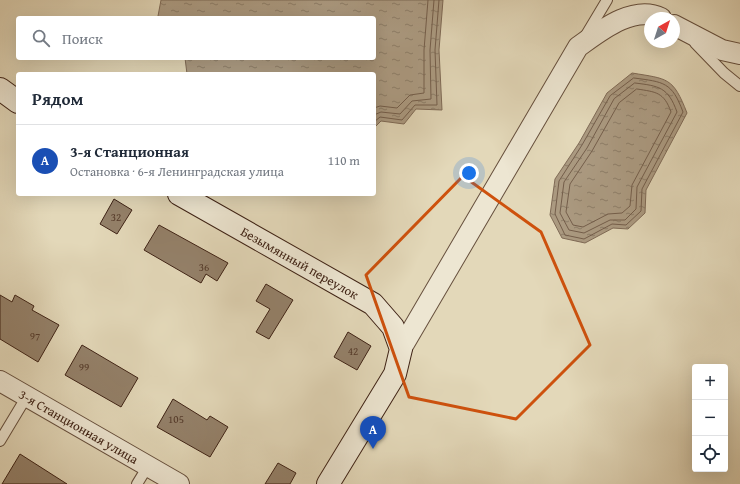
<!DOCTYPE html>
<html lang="ru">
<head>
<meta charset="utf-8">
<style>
  :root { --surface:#fff; --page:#f2f2f3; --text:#1f2937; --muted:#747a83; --line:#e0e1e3; --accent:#1a73e8 }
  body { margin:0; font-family:"Gentium Book Plus",serif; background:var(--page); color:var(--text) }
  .controls { position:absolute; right:12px; bottom:12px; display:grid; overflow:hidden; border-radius:4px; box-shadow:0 4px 16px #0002 }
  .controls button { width:36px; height:36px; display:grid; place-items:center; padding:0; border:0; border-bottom:1px solid var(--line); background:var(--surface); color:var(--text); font:20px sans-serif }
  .compass { position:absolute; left:644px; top:12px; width:36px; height:36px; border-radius:50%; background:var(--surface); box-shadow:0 4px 16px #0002; rotate:39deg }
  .you { position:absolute; left:469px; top:173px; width:14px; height:14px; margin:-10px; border:3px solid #fff; border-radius:50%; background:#1a73e8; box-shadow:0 0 0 6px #1a73e833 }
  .badge { display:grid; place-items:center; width:26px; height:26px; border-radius:50%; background:var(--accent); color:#fff; font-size:13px; font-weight:700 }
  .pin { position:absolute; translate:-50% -33px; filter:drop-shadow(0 1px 2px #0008) }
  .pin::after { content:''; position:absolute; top:21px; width:14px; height:12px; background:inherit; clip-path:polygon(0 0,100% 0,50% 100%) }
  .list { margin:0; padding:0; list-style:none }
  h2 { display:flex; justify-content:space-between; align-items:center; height:52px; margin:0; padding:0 16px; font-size:17px }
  h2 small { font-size:13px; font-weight:400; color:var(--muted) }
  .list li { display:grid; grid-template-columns:26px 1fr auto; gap:12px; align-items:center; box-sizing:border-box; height:72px; padding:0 16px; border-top:1px solid var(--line) }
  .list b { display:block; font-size:15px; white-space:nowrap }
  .list p { margin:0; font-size:13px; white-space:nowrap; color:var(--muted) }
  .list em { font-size:13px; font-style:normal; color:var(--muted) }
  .icon { flex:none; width:22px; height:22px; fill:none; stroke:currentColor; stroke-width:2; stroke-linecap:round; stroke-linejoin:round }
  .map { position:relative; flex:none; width:740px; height:484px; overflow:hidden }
  .search { position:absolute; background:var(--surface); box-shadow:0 4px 16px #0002; left:16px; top:16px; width:360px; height:44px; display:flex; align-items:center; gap:10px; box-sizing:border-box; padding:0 14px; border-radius:4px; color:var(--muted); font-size:15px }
  .panel { position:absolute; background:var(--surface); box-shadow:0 4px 16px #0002; left:16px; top:72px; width:360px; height:124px; border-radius:4px }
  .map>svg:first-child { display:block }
  .water { fill:url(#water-ripples); stroke:#7f6a56 }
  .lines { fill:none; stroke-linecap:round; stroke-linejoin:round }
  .shore { stroke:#745e4b; stroke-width:1 }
  .building { fill:#94816a; stroke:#3e2215 }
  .lane-casing { stroke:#67503e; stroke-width:12 }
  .street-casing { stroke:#67503e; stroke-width:22 }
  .secondary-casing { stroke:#3e2215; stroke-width:24 }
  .lane { stroke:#ede6d2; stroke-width:10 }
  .street { stroke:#ede6d2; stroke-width:20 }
  .secondary { stroke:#ede6d2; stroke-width:22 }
  .marked { fill:none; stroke:#ce510d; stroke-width:3; stroke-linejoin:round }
  .labels { text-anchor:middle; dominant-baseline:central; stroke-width:3; stroke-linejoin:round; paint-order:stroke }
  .number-label { font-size:11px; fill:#543a2a }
  .street-label { font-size:13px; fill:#3e2215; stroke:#ede6d2 }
</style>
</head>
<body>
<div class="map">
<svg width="740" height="484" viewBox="0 0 740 484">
  <defs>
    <pattern id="water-ripples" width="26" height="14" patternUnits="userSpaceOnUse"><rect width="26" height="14" fill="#ab9a81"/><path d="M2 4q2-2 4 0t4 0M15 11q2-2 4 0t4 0" fill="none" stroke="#8d7d68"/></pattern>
  </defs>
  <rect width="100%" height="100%" fill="#e3d8b9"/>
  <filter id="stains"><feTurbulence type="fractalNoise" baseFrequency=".005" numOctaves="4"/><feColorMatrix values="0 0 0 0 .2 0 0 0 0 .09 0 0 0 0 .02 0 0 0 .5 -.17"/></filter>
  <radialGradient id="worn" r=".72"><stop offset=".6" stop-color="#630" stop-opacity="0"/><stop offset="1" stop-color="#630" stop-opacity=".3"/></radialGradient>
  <g class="water">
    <path d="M161 0H443L439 50 442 110 416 109 404 124 381 121 374 128V74H187L185 58H374V18H159L158 16Z"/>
    <path d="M632 73C668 79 673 77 687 113L646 190 645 213 628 229 613 228 585 243 562 238 550 215 555 179 579 143 607 93Z"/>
  </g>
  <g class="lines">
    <g class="shore">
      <path d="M634 78C664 82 672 82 683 112L642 189 641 211 626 225 612 224 584 239 565 235 555 214 559 181 582 145 610 96Z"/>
      <path d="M635 83C659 86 668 87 677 112L637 187 636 209 625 220H610L584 233 569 230 560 213 564 182 587 148 614 99Z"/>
      <path d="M637 89C656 92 664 92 671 112L632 185 630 206 622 213 608 214 583 227 573 225 566 212 570 184 592 151 619 103Z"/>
      <path d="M374 108 380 106 397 108 410 95 424 93V50L428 0"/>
      <path d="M374 115 381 112 400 114 412 101 431 99 430 50 434 0"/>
      <path d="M374 122 380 117 402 120 415 105H437L435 50 439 0"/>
    </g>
  </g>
  <g class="building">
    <path d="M114 199 132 210 117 234 100 224Z"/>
    <path d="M159 225 228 263 217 281 206 274 201 283 144 250Z"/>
    <path d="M266 284 293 300 269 339 256 332 270 309 256 301Z"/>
    <path d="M0 295 12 302 15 295 34 306 32 310 59 325 38 362 0 339Z"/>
    <path d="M348 332 371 346 357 370 334 357Z"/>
    <path d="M82 345 138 378 121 407 65 375Z"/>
    <path d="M173 399 207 420 210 416 228 427 210 457 157 427Z"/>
    <path d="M20 454 67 484H2Z"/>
    <path d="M278 463 296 473 290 484H265Z"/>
  </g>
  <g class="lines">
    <defs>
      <g id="lane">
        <path d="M586 35 607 0"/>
        <path d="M695 43 724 73 740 86"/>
        <path d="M0 441 27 396"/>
        <path d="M137 484 148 466"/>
      </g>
      <g id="street">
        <path d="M674 25 722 50 740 54"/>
        <path d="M401 349 578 47C599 32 633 4 661 18"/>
        <path id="s1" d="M0 381 179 484"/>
      </g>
      <g id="secondary">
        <path d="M0 89 18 102"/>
        <path id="s2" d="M179 194 373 304 393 327 401 349 395 374 328 484"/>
      </g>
    </defs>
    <use href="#lane" class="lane-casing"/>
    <use href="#street" class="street-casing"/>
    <use href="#secondary" class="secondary-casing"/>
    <use href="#lane" class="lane"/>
    <use href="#street" class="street"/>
    <use href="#secondary" class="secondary"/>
  </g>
  <path class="marked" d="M463 176 541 232 590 345 516 419 409 397 366 275Z"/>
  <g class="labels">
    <g class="number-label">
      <text x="116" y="217">32</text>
      <text x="204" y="267">36</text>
      <text x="35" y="336">97</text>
      <text x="353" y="351">42</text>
      <text x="84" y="367">99</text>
      <text x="176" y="419">105</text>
    </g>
    <g class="street-label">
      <text stroke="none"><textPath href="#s2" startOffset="139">Безымянный переулок</textPath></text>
      <text stroke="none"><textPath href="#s1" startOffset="91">3-я Станционная улица</textPath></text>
    </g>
  </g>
  <rect width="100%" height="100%" filter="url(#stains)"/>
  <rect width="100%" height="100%" fill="url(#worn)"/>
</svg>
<div class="controls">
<button>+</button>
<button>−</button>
<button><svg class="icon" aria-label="locate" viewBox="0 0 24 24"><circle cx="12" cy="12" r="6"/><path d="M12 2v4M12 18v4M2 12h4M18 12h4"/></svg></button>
</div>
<svg class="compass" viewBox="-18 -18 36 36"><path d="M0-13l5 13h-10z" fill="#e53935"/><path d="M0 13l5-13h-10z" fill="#747a83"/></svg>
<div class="you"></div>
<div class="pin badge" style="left:373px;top:449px;background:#1a4fb4">A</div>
<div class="search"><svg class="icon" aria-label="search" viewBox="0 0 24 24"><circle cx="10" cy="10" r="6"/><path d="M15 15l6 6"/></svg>Поиск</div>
<section class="panel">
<h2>Рядом<small></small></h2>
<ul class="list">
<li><span class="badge" style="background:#1a4fb4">A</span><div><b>3-я Станционная</b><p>Остановка · 6-я Ленинградская улица</p></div><em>110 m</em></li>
</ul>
</section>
</div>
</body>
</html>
